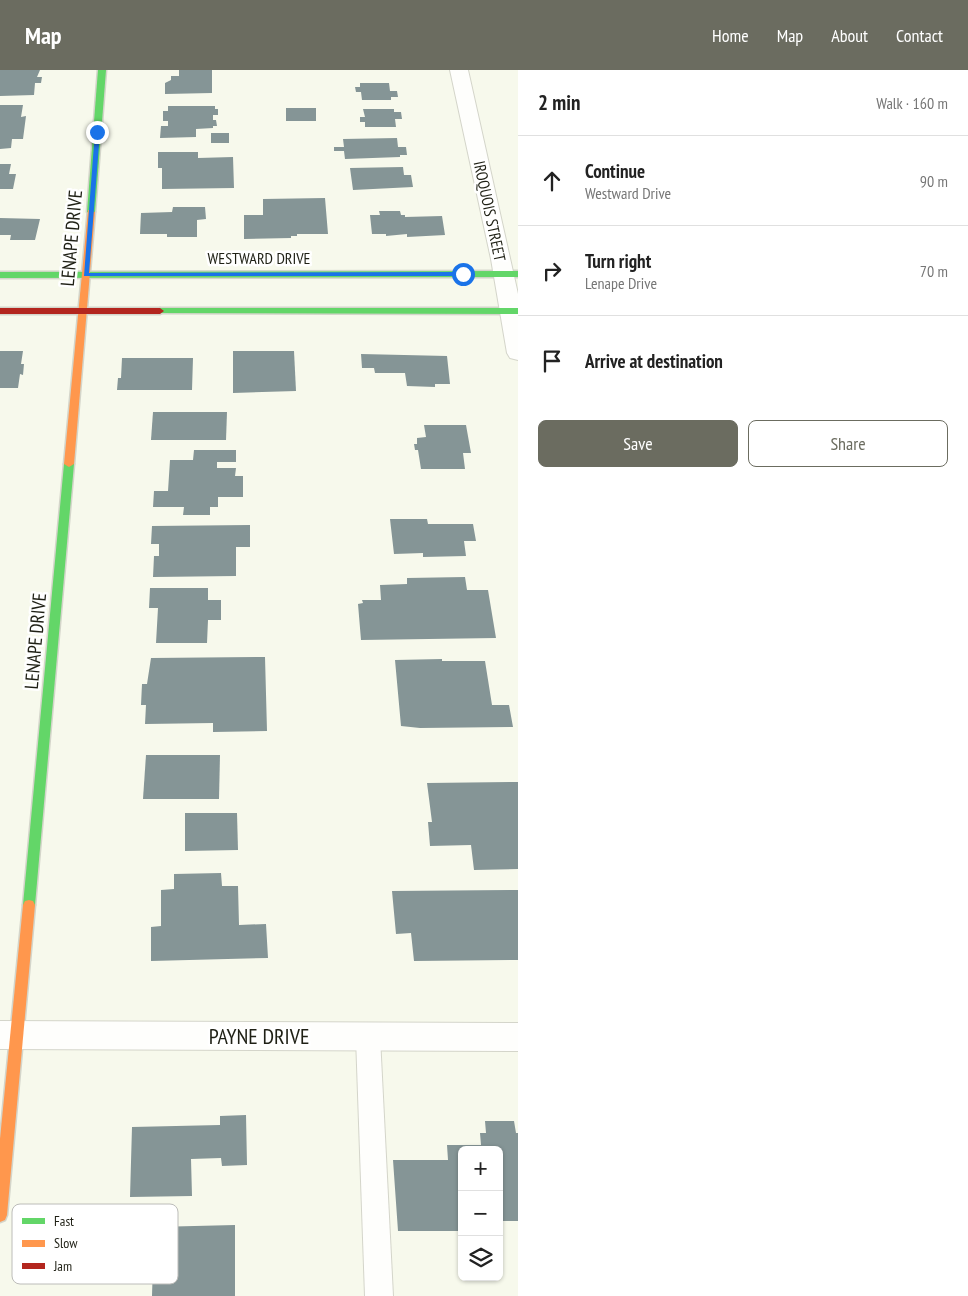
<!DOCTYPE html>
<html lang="en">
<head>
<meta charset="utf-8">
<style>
  :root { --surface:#fff; --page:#f2f2f2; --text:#222; --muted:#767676; --line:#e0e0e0; --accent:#6b6c60 }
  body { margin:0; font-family:"PT Sans Narrow",sans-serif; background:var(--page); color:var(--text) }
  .controls { position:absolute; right:15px; bottom:15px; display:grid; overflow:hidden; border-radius:8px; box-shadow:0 1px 4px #0004 }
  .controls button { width:45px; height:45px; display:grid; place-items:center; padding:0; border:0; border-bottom:1px solid var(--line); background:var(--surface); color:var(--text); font:25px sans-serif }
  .stop { position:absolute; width:15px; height:15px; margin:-11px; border:4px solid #1a73e8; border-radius:50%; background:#fff }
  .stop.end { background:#1a73e8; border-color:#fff; box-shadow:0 1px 5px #0008 }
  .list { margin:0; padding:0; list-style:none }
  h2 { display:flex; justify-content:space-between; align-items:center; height:65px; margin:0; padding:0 20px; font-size:21px }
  h2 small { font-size:16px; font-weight:400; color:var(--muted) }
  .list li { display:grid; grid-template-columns:32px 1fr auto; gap:15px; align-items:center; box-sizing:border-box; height:90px; padding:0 20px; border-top:1px solid var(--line) }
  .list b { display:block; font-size:19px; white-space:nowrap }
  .list p { margin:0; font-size:16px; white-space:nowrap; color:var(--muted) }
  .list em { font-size:16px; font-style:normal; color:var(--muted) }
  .actions { display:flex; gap:10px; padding:15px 20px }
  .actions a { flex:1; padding:11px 0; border:1px solid var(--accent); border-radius:8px; text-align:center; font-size:18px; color:var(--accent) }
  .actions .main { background:var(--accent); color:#fff }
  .icon { flex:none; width:28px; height:28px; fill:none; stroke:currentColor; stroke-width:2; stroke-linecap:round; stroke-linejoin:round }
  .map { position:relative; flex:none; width:518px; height:1226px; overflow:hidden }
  header { display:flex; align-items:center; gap:30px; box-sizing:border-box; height:70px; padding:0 25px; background:var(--accent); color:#fff }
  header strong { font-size:24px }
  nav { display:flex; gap:28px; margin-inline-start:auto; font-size:18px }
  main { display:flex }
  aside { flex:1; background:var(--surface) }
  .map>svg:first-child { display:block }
  .building { fill:#859596 }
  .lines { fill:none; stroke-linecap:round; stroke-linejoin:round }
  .lane-casing { stroke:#d4d5ca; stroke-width:2 }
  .street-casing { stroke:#d4d5ca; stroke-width:2 }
  .fast-casing { stroke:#d4d5ca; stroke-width:3 }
  .slow-casing { stroke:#d4d5ca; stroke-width:3 }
  .jam-casing { stroke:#d4d5ca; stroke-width:3 }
  .lane { fill:#fefefc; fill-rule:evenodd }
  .street { fill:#fefefc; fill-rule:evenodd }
  .fast { fill:#63d668; fill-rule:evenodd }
  .slow { fill:#ff974d; fill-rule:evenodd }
  .jam { fill:#b3261e; fill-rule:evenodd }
  .route { fill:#1a73e8 }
  .labels { text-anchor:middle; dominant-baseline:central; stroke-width:5; stroke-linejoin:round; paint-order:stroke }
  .far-street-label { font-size:16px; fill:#1f2015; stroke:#fff }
  .street-label { font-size:19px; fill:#1f2015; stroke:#fff }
  .near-street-label { font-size:22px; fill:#1f2015; stroke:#fff }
  .key { fill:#fff; stroke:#bcbcb9; stroke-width:1 }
  .key-label { font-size:14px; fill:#1f2015 }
</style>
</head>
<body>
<header>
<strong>Map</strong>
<nav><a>Home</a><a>Map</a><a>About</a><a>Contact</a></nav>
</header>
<main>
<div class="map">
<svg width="518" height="1226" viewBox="0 0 518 1226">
  <rect width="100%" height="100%" fill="#f7f9ec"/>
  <g class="building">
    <path d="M0 0H40L37 7H42L41 13H35L34 25 0 26Z"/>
    <path d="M179 0H212V23L165 24V13L171 10V6H179Z"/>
    <path d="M360 13H389L390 21H397L398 27H391V30H362L361 22H356L355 17H360Z"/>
    <path d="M0 35H23L21 47 26 46 23 69H12L11 78 0 79Z"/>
    <path d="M168 36H215V39H218V45H213V50H216L217 56H213V58L196 59V67L160 68 161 56H168V51H163V41H168Z"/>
    <rect x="286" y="38" width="30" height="13"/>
    <path d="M363 39H394V42H401L402 49H395L396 57H365V52H360V47H365Z"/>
    <rect x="211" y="63" width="18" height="10"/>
    <path d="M397 68 398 77H406L407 85H400V87L345 89 344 81H334V77H344L343 69Z"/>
    <path d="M158 82H198V88L233 87 234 118 162 119V98H158Z"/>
    <path d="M0 94H11L9 104H16L13 119H0Z"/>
    <path d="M403 97 404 105H411L413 117 353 120 350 98Z"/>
    <path d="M325 128 328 164H297V166H291V168L244 169V145H263V129Z"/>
    <path d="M173 137H205L206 149 197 150V167H167V164H140L141 143 172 142Z"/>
    <path d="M379 141H400L401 145H405V147L442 146 445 165 407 167V164L386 166V164H372L370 145H380Z"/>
    <path d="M0 148 40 149 35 170H10L11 165H0Z"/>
    <path d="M0 281H23L21 294H24L23 305 20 304 18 318H0Z"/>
    <path d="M233 281H294L296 321 233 323Z"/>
    <path d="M361 284 447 286 450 314H435V317L407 316 405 303H375L374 298H362Z"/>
    <path d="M122 288H193L192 320H117L118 308H121Z"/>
    <path d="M153 342H227L226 370H151Z"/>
    <path d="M424 355H466L471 383H463L465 399H421L418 380H415L414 374H417V368L426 367Z"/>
    <path d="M194 380H236V392H217V398H236L235 406H243V427H218V437H210V445H183L184 437H153L154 421H168L170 390H193Z"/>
    <path d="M390 449H427L428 454H473L476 471H464L466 486 423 487V483L394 484Z"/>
    <path d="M250 455V477H236V506L153 507 154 486H159V474H151L152 456Z"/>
    <path d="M465 507 467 520H488L496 568 361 570 358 534 363 533 362 530H381L380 515 407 514V508Z"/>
    <path d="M150 518H208V530H221V550H208L207 573H156L158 538H149Z"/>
    <path d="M265 587 267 661 213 662V653L145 654 146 635H141L142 614H147L151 588Z"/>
    <path d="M442 589V591H485L492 635H509L513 657 420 658 401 656 395 590Z"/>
    <path d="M146 685H220L219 729H143Z"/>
    <path d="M518 712V799L474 800 471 775 430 776 428 752H432L427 713Z"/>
    <path d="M185 743H237L238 780 185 781Z"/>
    <path d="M221 803 222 816H238L239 855 266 854 268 888 151 891V857L161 856V820L174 819V804Z"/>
    <path d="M518 820V890L414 891 411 863 396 864 392 821Z"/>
    <path d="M246 1045 247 1095 222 1096 221 1088 191 1089 192 1126 130 1127 132 1057 220 1055V1046Z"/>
    <path d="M485 1051H514L516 1063H518V1151H499V1080H462V1134H458L460 1161H398L393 1090H448L447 1075H481L480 1063H486Z"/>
    <path d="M235 1155V1226H152L154 1157Z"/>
  </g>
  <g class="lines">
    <defs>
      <path id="lane" d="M368 957 377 960 380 967 393 1226H365L356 967 359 960Z"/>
      <g id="street">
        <path d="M450 0H468L518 224V290L510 288 507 283 491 189Z"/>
        <path d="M0 951 518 953V981L0 979Z"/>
      </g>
      <g id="fast">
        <path d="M98 0H106L95 142 91 144 87 142Z"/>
        <path d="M518 201V207L0 208V202Z"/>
        <path d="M160 238H518V244L157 243 156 241Z"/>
        <path d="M69 391 74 394 35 835 33 839 29 840 25 839 23 835 64 394Z"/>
      </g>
      <g id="slow">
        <path d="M88 140 95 142 74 394 69 397 64 394Z"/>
        <path d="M29 830 33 831 35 835 7 1145 5 1150 0 1152V1069L23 835 25 831Z"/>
      </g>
      <path id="jam" d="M0 238H160L164 241 160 244H0Z"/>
    </defs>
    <use href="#lane" class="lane-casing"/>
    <use href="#street" class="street-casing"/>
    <use href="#fast" class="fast-casing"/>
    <use href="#slow" class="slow-casing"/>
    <use href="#jam" class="jam-casing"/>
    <use href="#lane" class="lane"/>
    <use href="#street" class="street"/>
    <use href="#fast" class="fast"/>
    <use href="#slow" class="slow"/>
    <use href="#jam" class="jam"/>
  </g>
  <path class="route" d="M95 61 100 62 89 203 463 202 466 204 463 206H84Z"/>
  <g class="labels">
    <g class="far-street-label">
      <text transform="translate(490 141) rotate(78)">IROQUOIS STREET</text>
      <text x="259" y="188">WESTWARD DRIVE</text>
    </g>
    <g class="street-label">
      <text transform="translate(71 168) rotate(-85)">LENAPE DRIVE</text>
      <text transform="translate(35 571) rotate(-85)">LENAPE DRIVE</text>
    </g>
    <g class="near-street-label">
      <text x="259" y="966">PAYNE DRIVE</text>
    </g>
  </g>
  <rect x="12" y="1134" width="166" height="80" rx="8" class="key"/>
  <rect x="22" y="1148" width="23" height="6" fill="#63d668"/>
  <rect x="22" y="1170" width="23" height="7" fill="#ff974d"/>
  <rect x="22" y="1193" width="23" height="6" fill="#b3261e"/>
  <g class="key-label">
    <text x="54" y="1156">Fast</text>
    <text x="54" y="1178">Slow</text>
    <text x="54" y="1201">Jam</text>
  </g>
</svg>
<div class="controls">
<button>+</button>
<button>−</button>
<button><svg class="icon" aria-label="layers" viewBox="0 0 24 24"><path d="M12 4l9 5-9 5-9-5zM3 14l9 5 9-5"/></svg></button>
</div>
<div class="stop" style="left:463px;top:204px"></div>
<div class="stop end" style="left:97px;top:62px"></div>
</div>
<aside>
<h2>2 min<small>Walk · 160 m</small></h2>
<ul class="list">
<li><svg class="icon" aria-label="ahead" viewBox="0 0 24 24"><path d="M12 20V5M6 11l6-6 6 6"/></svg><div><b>Continue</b><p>Westward Drive</p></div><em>90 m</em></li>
<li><svg class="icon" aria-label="right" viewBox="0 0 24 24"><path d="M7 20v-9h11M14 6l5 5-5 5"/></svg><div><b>Turn right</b><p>Lenape Drive</p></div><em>70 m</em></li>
<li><svg class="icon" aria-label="arrive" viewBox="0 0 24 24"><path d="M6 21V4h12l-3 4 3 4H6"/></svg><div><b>Arrive at destination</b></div></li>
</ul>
<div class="actions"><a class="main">Save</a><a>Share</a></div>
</aside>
</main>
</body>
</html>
